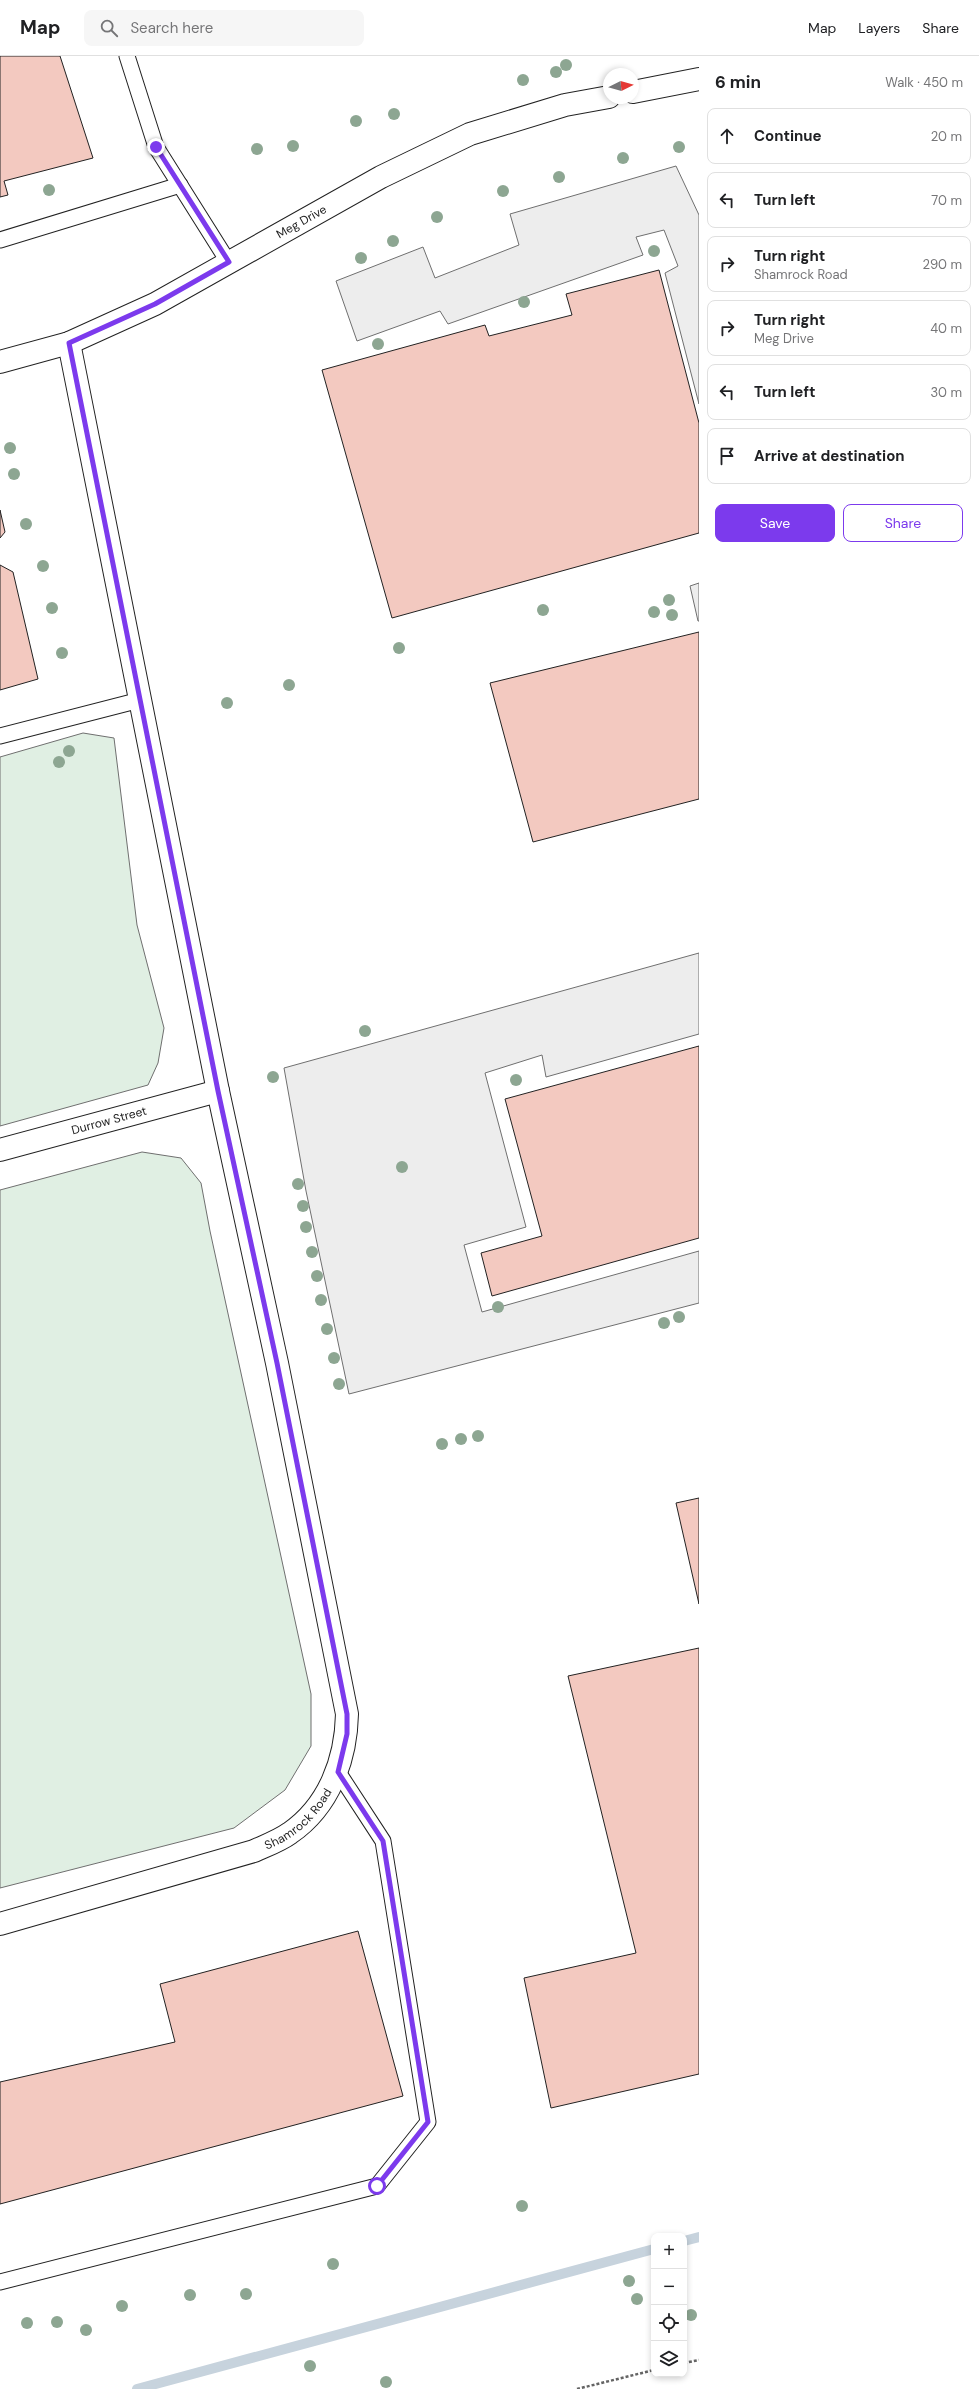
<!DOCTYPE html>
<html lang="en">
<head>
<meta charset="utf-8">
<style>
  :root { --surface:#fff; --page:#f6f6f6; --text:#202124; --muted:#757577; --line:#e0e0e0; --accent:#7c3aed }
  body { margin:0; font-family:"DM Sans",sans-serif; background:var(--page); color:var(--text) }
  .controls { position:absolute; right:12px; bottom:12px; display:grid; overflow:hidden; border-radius:8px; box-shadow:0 2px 6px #0003 }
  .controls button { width:36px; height:36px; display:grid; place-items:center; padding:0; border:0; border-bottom:1px solid var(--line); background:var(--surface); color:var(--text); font:20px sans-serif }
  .compass { position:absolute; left:603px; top:12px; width:36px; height:36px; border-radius:50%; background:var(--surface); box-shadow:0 2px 6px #0003; rotate:85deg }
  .stop { position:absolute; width:12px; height:12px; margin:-9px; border:3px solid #7c3aed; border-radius:50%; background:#fff }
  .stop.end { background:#7c3aed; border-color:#fff; box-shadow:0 1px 4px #0008 }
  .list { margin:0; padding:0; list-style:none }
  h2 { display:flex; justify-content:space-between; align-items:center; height:52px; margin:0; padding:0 16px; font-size:17px }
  h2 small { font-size:13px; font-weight:400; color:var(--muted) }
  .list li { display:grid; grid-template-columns:26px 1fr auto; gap:12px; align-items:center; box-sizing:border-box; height:56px; margin:0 8px 8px; padding:0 8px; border:1px solid var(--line); border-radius:8px }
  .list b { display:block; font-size:15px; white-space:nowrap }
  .list p { margin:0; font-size:13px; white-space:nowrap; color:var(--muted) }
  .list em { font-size:13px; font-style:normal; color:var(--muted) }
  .actions { display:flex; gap:8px; padding:12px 16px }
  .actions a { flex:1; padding:9px 0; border:1px solid var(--accent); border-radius:8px; text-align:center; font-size:14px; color:var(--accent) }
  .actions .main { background:var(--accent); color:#fff }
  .icon { flex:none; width:22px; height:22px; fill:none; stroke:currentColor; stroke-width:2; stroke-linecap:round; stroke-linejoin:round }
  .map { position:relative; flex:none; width:699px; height:2333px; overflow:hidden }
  header { display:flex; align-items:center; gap:24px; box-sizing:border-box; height:56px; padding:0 20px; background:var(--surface); border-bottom:1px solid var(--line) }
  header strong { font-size:19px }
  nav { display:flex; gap:22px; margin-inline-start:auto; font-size:14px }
  .search { width:280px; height:36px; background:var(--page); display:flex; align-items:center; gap:10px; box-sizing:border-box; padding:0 14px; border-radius:8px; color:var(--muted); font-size:15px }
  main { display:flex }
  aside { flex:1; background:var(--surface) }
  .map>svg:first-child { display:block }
  .green { fill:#e0efe3; stroke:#6f6f6f }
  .parking { fill:#ededed; stroke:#6f6f6f }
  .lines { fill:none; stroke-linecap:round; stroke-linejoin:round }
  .stream { stroke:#c7d3dd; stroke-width:10 }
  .building { fill:#f3c9c0; stroke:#222 }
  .service-casing { stroke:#222; stroke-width:17 }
  .minor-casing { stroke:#222; stroke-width:24 }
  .path { stroke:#646464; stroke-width:2.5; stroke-dasharray:3 2; stroke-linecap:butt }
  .service { stroke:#fff; stroke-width:15 }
  .minor { stroke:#fff; stroke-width:22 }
  .tree { fill:#8da692 }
  .route { stroke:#7c3aed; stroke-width:5 }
  .labels { text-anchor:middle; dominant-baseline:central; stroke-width:3; stroke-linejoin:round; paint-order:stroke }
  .street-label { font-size:12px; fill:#222; stroke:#fff }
</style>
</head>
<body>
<header>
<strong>Map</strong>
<div class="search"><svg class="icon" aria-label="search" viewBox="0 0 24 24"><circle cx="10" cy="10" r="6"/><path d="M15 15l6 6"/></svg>Search here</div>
<nav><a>Map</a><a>Layers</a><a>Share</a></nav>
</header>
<main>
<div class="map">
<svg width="699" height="2333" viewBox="0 0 699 2333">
  <rect width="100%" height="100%" fill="#fff"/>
  <g class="green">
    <path d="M83 677 114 682 137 869 164 972 158 1007 148 1029 0 1070V701Z"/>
    <path d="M142 1096 181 1102 201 1127 210 1175 311 1638V1690L285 1734 234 1772 0 1832V1134Z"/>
  </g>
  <g class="parking">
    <path d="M676 110 699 159V348L665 217 678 210 664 174 636 181 643 199 448 268 440 255 357 285 336 225 423 191 435 222 519 189 510 158Z"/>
    <path d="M699 527V565H698L690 530Z"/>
    <path d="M699 897V978L546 1021 542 999 485 1017 526 1171 464 1189 482 1256 699 1195V1247L349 1338 306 1135 284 1012Z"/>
  </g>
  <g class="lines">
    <g class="stream">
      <path d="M684 2185 699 2181"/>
      <path d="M137 2333 654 2193"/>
    </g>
  </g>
  <g class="building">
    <path d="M0 0H60L93 102 4 125 8 139 0 141Z"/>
    <path d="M659 214 699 367V477L392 562 322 314 485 269 489 280 572 259 566 238Z"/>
    <path d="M0 454 5 476 0 482Z"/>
    <path d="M0 509 13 516 38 623 0 634Z"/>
    <path d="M699 576V743L533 786 490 627Z"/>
    <path d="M699 990V1182L492 1240 481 1197 542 1180 505 1043Z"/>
    <path d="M699 1442V1548L676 1447Z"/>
    <path d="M699 1592V2018L551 2052 524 1922 636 1897 568 1620Z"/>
    <path d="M358 1875 403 2040 0 2148V2026L175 1986 160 1928Z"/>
  </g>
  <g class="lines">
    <defs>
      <g id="service">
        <path d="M127 0 156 91 229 207"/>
        <path d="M0 184 180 129"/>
        <path d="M0 680 140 644"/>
        <path d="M0 2226 377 2130 428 2066 383 1785 338 1716"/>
      </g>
      <g id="minor">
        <path d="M633 36 699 23"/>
        <path id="s1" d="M0 306 69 287 155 248 381 121 470 78 565 49 609 41"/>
        <path id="s2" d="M0 1094 218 1035"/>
        <path id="s3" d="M0 1868 254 1795C265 1790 279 1785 290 1777 329 1750 346 1704 347 1658L277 1307 218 1035 69 287"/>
      </g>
    </defs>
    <use href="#service" class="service-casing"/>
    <use href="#minor" class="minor-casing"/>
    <g class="path">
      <path d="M684 2307 699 2304"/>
      <path d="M577 2333 654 2314"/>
    </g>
    <use href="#service" class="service"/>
    <use href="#minor" class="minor"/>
  </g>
  <g class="tree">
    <circle cx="566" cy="9" r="6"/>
    <circle cx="556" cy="16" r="6"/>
    <circle cx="523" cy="24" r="6"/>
    <circle cx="394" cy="58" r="6"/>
    <circle cx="356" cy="65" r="6"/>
    <circle cx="293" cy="90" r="6"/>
    <circle cx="679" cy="91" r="6"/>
    <circle cx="257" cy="93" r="6"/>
    <circle cx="623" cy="102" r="6"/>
    <circle cx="559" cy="121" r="6"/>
    <circle cx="49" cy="134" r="6"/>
    <circle cx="503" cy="135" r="6"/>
    <circle cx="437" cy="161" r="6"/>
    <circle cx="393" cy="185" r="6"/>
    <circle cx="654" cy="195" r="6"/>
    <circle cx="361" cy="202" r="6"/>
    <circle cx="524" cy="246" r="6"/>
    <circle cx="378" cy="288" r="6"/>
    <circle cx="10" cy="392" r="6"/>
    <circle cx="14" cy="418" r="6"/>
    <circle cx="26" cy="468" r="6"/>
    <circle cx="43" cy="510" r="6"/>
    <circle cx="669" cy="544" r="6"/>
    <circle cx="52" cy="552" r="6"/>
    <circle cx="543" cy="554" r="6"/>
    <circle cx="654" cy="556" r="6"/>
    <circle cx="672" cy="559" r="6"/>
    <circle cx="399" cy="592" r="6"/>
    <circle cx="62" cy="597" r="6"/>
    <circle cx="289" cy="629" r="6"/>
    <circle cx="227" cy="647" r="6"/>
    <circle cx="69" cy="695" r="6"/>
    <circle cx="59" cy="706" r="6"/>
    <circle cx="365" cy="975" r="6"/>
    <circle cx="273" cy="1021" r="6"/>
    <circle cx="516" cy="1024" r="6"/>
    <circle cx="402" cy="1111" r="6"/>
    <circle cx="298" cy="1128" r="6"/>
    <circle cx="303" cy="1150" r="6"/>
    <circle cx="306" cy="1171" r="6"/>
    <circle cx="312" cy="1196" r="6"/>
    <circle cx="317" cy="1220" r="6"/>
    <circle cx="321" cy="1244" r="6"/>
    <circle cx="498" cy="1251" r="6"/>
    <circle cx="679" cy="1261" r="6"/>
    <circle cx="664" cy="1267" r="6"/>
    <circle cx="327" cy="1273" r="6"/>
    <circle cx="334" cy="1302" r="6"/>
    <circle cx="339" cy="1328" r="6"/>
    <circle cx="478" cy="1380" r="6"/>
    <circle cx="461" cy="1383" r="6"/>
    <circle cx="442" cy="1388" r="6"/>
    <circle cx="522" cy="2150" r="6"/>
    <circle cx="333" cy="2208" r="6"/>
    <circle cx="629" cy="2225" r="6"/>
    <circle cx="246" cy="2238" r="6"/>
    <circle cx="190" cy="2239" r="6"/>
    <circle cx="637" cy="2243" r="6"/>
    <circle cx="122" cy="2250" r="6"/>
    <circle cx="691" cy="2259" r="6"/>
    <circle cx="57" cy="2266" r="6"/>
    <circle cx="27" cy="2267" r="6"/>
    <circle cx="86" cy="2274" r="6"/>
    <circle cx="310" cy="2310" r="6"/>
    <circle cx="386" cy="2326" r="6"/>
  </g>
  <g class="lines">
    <path class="route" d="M156 91 229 206 155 248 69 287 218 1035 277 1307 347 1658V1678L338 1716 383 1785 428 2066 377 2130"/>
  </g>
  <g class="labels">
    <g class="street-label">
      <text stroke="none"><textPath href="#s1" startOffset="334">Meg Drive</textPath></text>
      <text stroke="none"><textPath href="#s2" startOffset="113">Durrow Street</textPath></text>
      <text stroke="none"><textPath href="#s3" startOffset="320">Shamrock Road</textPath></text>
    </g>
  </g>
</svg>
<div class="controls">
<button>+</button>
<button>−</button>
<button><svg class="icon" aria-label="locate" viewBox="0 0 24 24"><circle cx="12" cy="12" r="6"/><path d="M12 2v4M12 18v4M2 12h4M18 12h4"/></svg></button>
<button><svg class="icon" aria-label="layers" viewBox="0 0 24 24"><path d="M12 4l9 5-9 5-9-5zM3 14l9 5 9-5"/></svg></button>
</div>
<svg class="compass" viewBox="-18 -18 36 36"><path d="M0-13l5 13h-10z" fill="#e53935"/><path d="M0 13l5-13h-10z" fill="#757577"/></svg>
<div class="stop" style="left:377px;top:2130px"></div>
<div class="stop end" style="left:156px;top:91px"></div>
</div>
<aside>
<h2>6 min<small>Walk · 450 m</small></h2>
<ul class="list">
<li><svg class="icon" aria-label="ahead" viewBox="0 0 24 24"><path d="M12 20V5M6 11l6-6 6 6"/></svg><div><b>Continue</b></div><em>20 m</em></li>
<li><svg class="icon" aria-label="left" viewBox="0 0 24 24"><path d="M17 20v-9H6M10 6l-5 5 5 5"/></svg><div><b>Turn left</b></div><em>70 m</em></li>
<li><svg class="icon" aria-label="right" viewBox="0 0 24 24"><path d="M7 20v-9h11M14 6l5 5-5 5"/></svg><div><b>Turn right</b><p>Shamrock Road</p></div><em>290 m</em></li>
<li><svg class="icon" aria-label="right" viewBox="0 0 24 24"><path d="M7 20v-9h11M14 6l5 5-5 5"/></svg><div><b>Turn right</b><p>Meg Drive</p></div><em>40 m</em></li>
<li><svg class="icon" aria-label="left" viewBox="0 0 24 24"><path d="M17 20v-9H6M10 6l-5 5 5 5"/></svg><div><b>Turn left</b></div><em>30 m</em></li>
<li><svg class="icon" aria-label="arrive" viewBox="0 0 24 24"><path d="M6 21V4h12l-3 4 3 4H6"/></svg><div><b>Arrive at destination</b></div></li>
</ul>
<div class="actions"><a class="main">Save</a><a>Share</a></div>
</aside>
</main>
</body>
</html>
